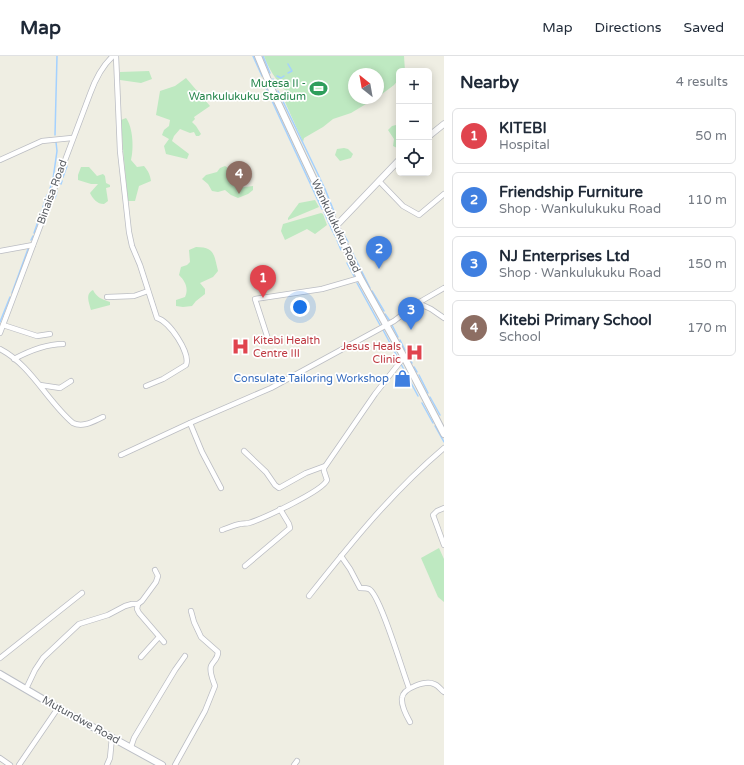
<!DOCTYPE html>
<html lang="en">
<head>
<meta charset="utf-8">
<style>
  :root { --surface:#fff; --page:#f2f2f3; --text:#1f2937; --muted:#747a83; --line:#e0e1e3; --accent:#b45309 }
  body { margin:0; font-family:"Varela Round",sans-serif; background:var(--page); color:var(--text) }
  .controls { position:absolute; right:12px; top:12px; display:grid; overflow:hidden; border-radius:6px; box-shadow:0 2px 10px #0003 }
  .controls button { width:36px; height:36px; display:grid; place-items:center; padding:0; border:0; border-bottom:1px solid var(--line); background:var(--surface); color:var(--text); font:20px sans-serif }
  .compass { position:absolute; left:348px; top:12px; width:36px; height:36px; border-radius:50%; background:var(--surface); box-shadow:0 2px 10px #0003; rotate:329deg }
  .you { position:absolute; left:300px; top:251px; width:14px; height:14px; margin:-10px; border:3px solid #fff; border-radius:50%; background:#1a73e8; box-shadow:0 0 0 6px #1a73e833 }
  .badge { display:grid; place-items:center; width:26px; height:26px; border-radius:50%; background:var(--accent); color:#fff; font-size:13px; font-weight:700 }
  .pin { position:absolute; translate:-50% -33px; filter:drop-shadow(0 1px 2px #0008) }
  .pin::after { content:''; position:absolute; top:21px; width:14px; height:12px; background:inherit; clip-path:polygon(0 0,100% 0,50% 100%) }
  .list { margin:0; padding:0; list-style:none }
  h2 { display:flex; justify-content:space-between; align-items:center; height:52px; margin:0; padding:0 16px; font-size:17px }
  h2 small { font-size:13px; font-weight:400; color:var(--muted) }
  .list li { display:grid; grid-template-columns:26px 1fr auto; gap:12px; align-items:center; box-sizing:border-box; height:56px; margin:0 8px 8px; padding:0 8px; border:1px solid var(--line); border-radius:6px }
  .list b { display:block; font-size:15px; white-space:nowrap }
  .list p { margin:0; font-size:13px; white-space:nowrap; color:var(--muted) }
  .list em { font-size:13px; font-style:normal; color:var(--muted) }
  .icon { flex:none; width:22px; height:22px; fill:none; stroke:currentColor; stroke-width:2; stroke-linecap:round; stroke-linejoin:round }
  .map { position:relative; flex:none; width:444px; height:709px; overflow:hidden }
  header { display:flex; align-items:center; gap:24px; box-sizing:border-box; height:56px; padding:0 20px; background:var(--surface); border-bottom:1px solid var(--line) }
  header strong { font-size:19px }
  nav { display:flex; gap:22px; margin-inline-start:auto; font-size:14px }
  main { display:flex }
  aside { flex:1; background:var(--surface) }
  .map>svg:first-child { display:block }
  .green { fill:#bee9c1 }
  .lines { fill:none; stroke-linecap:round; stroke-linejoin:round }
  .stream { stroke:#a4d1ff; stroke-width:1.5 }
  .minor-casing { stroke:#bbbdc3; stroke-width:6 }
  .tertiary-casing { stroke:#bbbdc3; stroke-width:7 }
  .secondary-casing { stroke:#bcbfc6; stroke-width:8 }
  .minor { stroke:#fff; stroke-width:4.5 }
  .tertiary { stroke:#fff; stroke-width:5.5 }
  .secondary { stroke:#fff; stroke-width:6 }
  .labels { text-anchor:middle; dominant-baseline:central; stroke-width:3.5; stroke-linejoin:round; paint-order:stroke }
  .leisure-label { font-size:11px; fill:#27864d; stroke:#fff; text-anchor:end }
  .street-label { font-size:11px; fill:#5b5f65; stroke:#fff }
  .health-label { font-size:11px; fill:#be3a42; stroke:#fff; text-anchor:start }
  .shop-label { font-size:11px; fill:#366cbe; stroke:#fff; text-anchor:end }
</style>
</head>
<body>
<header>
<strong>Map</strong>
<nav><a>Map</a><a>Directions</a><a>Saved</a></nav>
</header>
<main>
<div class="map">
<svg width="444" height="709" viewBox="0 0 444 709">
  <rect width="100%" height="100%" fill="#efeee3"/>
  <g class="green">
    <path d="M264 0H404L405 15H399V23L394 29 378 41V18H354V42H376L351 57 333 63 323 71 304 82 303 86 285 46 293 43C281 30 270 17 264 0Z"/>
    <path d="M149 15 152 23 141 27 120 24V16Z"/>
    <path d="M186 22 210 50 194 61 195 63 192 66 196 70 201 78 199 80H196L194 76 190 77 180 73 174 80 172 85 189 98 187 103 166 98 164 90 169 83 162 79 164 74 169 70 170 64 156 59 160 35 175 30Z"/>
    <path d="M126 62C133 71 134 93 131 104L137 111 144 110C148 115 150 118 151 125L139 130 135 145H128L123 93 121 64Z"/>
    <path d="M396 69 399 70V91L397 92 393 90 394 83 388 74 392 70Z"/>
    <path d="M344 92 348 93 353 98 351 102 340 105 335 99 337 93Z"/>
    <path d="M225 110C231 113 230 117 229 123L237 132 253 130V134L248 138 238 142 231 139 225 134 218 136 212 135 208 128 202 123 206 119 217 116 220 112Z"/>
    <path d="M81 111H89L97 120 103 118 105 120 106 127 110 129V131L106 132 108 145 104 148C97 148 93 143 90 137L98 128H91L78 124V119Z"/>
    <path d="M315 144 319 151 288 164V162L299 147Z"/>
    <path d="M321 157 323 158 327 169 315 178 307 173 285 184 281 175 283 168Z"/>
    <path d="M196 191C215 191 214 199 218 215L213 221 200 227 205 233V238L196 245 192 250 183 251 176 250V244L185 241C189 232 185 225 179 219L181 211 187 209 190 206 189 194Z"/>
    <path d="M93 234C97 242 102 243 110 246V249L91 254C89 246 85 238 93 234Z"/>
    <path d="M439 492 444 503V546L438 541 421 502Z"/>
  </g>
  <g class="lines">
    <g class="stream">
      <path d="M253 0 262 20"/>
      <path d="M263 0 270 17"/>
      <path d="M288 8 292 15 288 17"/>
      <path d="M277 20 281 22 284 20"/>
      <path d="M273 23 277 32"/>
      <path d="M264 27 278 58 322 153"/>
      <path d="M278 35 325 133 335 158"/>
      <path d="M55 79 57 0"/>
      <path d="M63 121 67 110"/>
      <path d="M53 123 57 95 56 86"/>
      <path d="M61 128 62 125"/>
      <path d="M49 136 52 126"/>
      <path d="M55 142 57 135"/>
      <path d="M43 151 47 139"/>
      <path d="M324 156 333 176"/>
      <path d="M341 174 348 186"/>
      <path d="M34 177 42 154"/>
      <path d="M334 178 336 181"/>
      <path d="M31 184 33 180"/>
      <path d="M337 184 341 194"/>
      <path d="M349 190 370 232"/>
      <path d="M347 207 355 222"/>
      <path d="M357 227 380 269"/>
      <path d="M372 235 384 255"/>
      <path d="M12 237 28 193"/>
      <path d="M385 258 390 265"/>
      <path d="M0 266 10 241"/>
      <path d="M392 269 398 281"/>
      <path d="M382 272 399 304"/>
      <path d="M400 284 405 294"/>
      <path d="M408 300 412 307"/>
      <path d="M401 308 418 340"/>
      <path d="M414 311 417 316"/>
      <path d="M419 319 428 337"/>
      <path d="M430 341 440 359"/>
      <path d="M422 347 433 367"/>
      <path d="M435 370 444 386"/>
    </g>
    <defs>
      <g id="minor">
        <path d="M116 0 120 95 129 176 132 190 140 209 157 262C169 265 191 297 186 309L163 323 146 330"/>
        <path d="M0 104 42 85 72 82"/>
        <path d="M379 125 403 150 419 159 444 138"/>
        <path d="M0 195 33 189"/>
        <path d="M107 241 134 240 148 235"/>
        <path d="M418 247 444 232"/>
        <path d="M3 269 37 280 50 278"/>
        <path d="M0 277 90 38C95 24 102 10 113 0"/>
        <path d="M269 286 255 243 322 233 360 222"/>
        <path d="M0 293C31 309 47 345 73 367 83 372 94 365 103 361"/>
        <path d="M14 303C29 295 47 288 63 288"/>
        <path d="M40 329 60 332 71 325"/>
        <path d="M190 367 202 396 221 432"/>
        <path d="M244 395 266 416 275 429 279 432 306 417 325 410"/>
        <path d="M121 399 190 367 271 332 394 265 418 247 431 253 444 262"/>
        <path d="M444 452 437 455 433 459 444 489"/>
        <path d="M222 474C228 472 234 469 240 468 243 467 246 468 249 467 262 463 323 435 327 424L324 415V412L375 338 404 301"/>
        <path d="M341 500 350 513 360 532C362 532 367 532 369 533 380 538 403 617 409 632"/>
        <path d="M245 510 290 472 289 468 280 453"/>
        <path d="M309 540C351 487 392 436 444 392"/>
        <path d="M138 548 137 553 139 557 164 586"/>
        <path d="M141 601 159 581"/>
        <path d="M0 602 82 537"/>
        <path d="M26 633 35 614 43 602 79 568 108 559 125 550 132 548H138L142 545 156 526 158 520 155 514"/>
        <path d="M410 666C406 659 401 650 402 642 403 632 426 624 434 628 438 629 441 634 444 636"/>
        <path d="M131 691 134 682 175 614 185 600"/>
        <path d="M0 702 10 709"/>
        <path d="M19 709 58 652"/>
        <path d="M107 709 110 702 112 681"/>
        <path d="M175 709 205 655 215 630C213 624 209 616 211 610 214 604 218 603 218 596L201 581 194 566 191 555"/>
        <path d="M294 709 297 705"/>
      </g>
      <g id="tertiary">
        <path d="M429 80 444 68"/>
        <path d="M336 170 399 104"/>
      </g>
      <g id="secondary">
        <path d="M258 0 272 34 360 222 404 301 444 378"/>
        <path d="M0 618 58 652 162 709"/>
      </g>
    </defs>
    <use href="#minor" class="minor-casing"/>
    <use href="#tertiary" class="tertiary-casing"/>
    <use href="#secondary" class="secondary-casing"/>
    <use href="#minor" class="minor"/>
    <use href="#tertiary" class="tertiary"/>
    <use href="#secondary" class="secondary"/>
  </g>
  <defs>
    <symbol id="stadium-bare" viewBox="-9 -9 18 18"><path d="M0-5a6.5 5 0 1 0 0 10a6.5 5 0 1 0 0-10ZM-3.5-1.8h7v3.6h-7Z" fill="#2e9e5b" stroke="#fff" stroke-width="2.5" paint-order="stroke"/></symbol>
    <symbol id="hospital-bare" viewBox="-9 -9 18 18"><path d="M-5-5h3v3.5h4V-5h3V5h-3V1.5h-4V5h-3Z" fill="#e0444e" stroke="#fff" stroke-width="2.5" paint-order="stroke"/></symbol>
    <symbol id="shop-bare" viewBox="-9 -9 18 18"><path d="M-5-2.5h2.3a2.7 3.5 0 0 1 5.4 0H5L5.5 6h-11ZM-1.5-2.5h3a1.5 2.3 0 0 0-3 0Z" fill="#3f7fe0" stroke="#fff" stroke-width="2.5" paint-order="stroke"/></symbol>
  </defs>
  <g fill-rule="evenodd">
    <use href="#stadium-bare" x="306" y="20" width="25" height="25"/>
    <use href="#hospital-bare" x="228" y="278" width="25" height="25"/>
    <use href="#hospital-bare" x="402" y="284" width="25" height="25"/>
    <use href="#shop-bare" x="390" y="310" width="25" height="25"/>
  </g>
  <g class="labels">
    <g class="leisure-label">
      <text x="306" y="27">Mutesa II -<tspan x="306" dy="13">Wankulukuku Stadium</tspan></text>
    </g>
    <g class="street-label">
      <text transform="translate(52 136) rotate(-70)">Binaisa Road</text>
      <text transform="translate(336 170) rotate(65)">Wankulukuku Road</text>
      <text transform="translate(81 664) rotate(29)">Mutundwe Road</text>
    </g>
    <g class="health-label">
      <text x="253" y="284">Kitebi Health<tspan x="253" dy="13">Centre III</tspan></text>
      <text x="401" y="290" text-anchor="end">Jesus Heals<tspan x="401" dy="13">Clinic</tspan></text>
    </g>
    <g class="shop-label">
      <text x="389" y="322">Consulate Tailoring Workshop</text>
    </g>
  </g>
</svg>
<div class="controls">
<button>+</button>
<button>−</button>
<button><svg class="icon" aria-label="locate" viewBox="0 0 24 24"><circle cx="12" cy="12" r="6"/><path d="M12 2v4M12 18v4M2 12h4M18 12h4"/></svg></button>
</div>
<svg class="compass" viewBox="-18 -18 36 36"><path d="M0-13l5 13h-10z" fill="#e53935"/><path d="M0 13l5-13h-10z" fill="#747a83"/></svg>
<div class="you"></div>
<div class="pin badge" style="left:263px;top:242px;background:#e0444e">1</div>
<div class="pin badge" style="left:379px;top:213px;background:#3f7fe0">2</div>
<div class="pin badge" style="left:411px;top:274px;background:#3f7fe0">3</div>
<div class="pin badge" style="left:239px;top:138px;background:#8d6e63">4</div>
</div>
<aside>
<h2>Nearby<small>4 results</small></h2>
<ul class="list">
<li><span class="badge" style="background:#e0444e">1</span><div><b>KITEBI</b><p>Hospital</p></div><em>50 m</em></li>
<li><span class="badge" style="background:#3f7fe0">2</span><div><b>Friendship Furniture</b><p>Shop · Wankulukuku Road</p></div><em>110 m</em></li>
<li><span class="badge" style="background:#3f7fe0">3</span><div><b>NJ Enterprises Ltd</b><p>Shop · Wankulukuku Road</p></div><em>150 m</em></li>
<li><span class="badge" style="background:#8d6e63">4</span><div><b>Kitebi Primary School</b><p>School</p></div><em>170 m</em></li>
</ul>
</aside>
</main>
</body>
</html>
